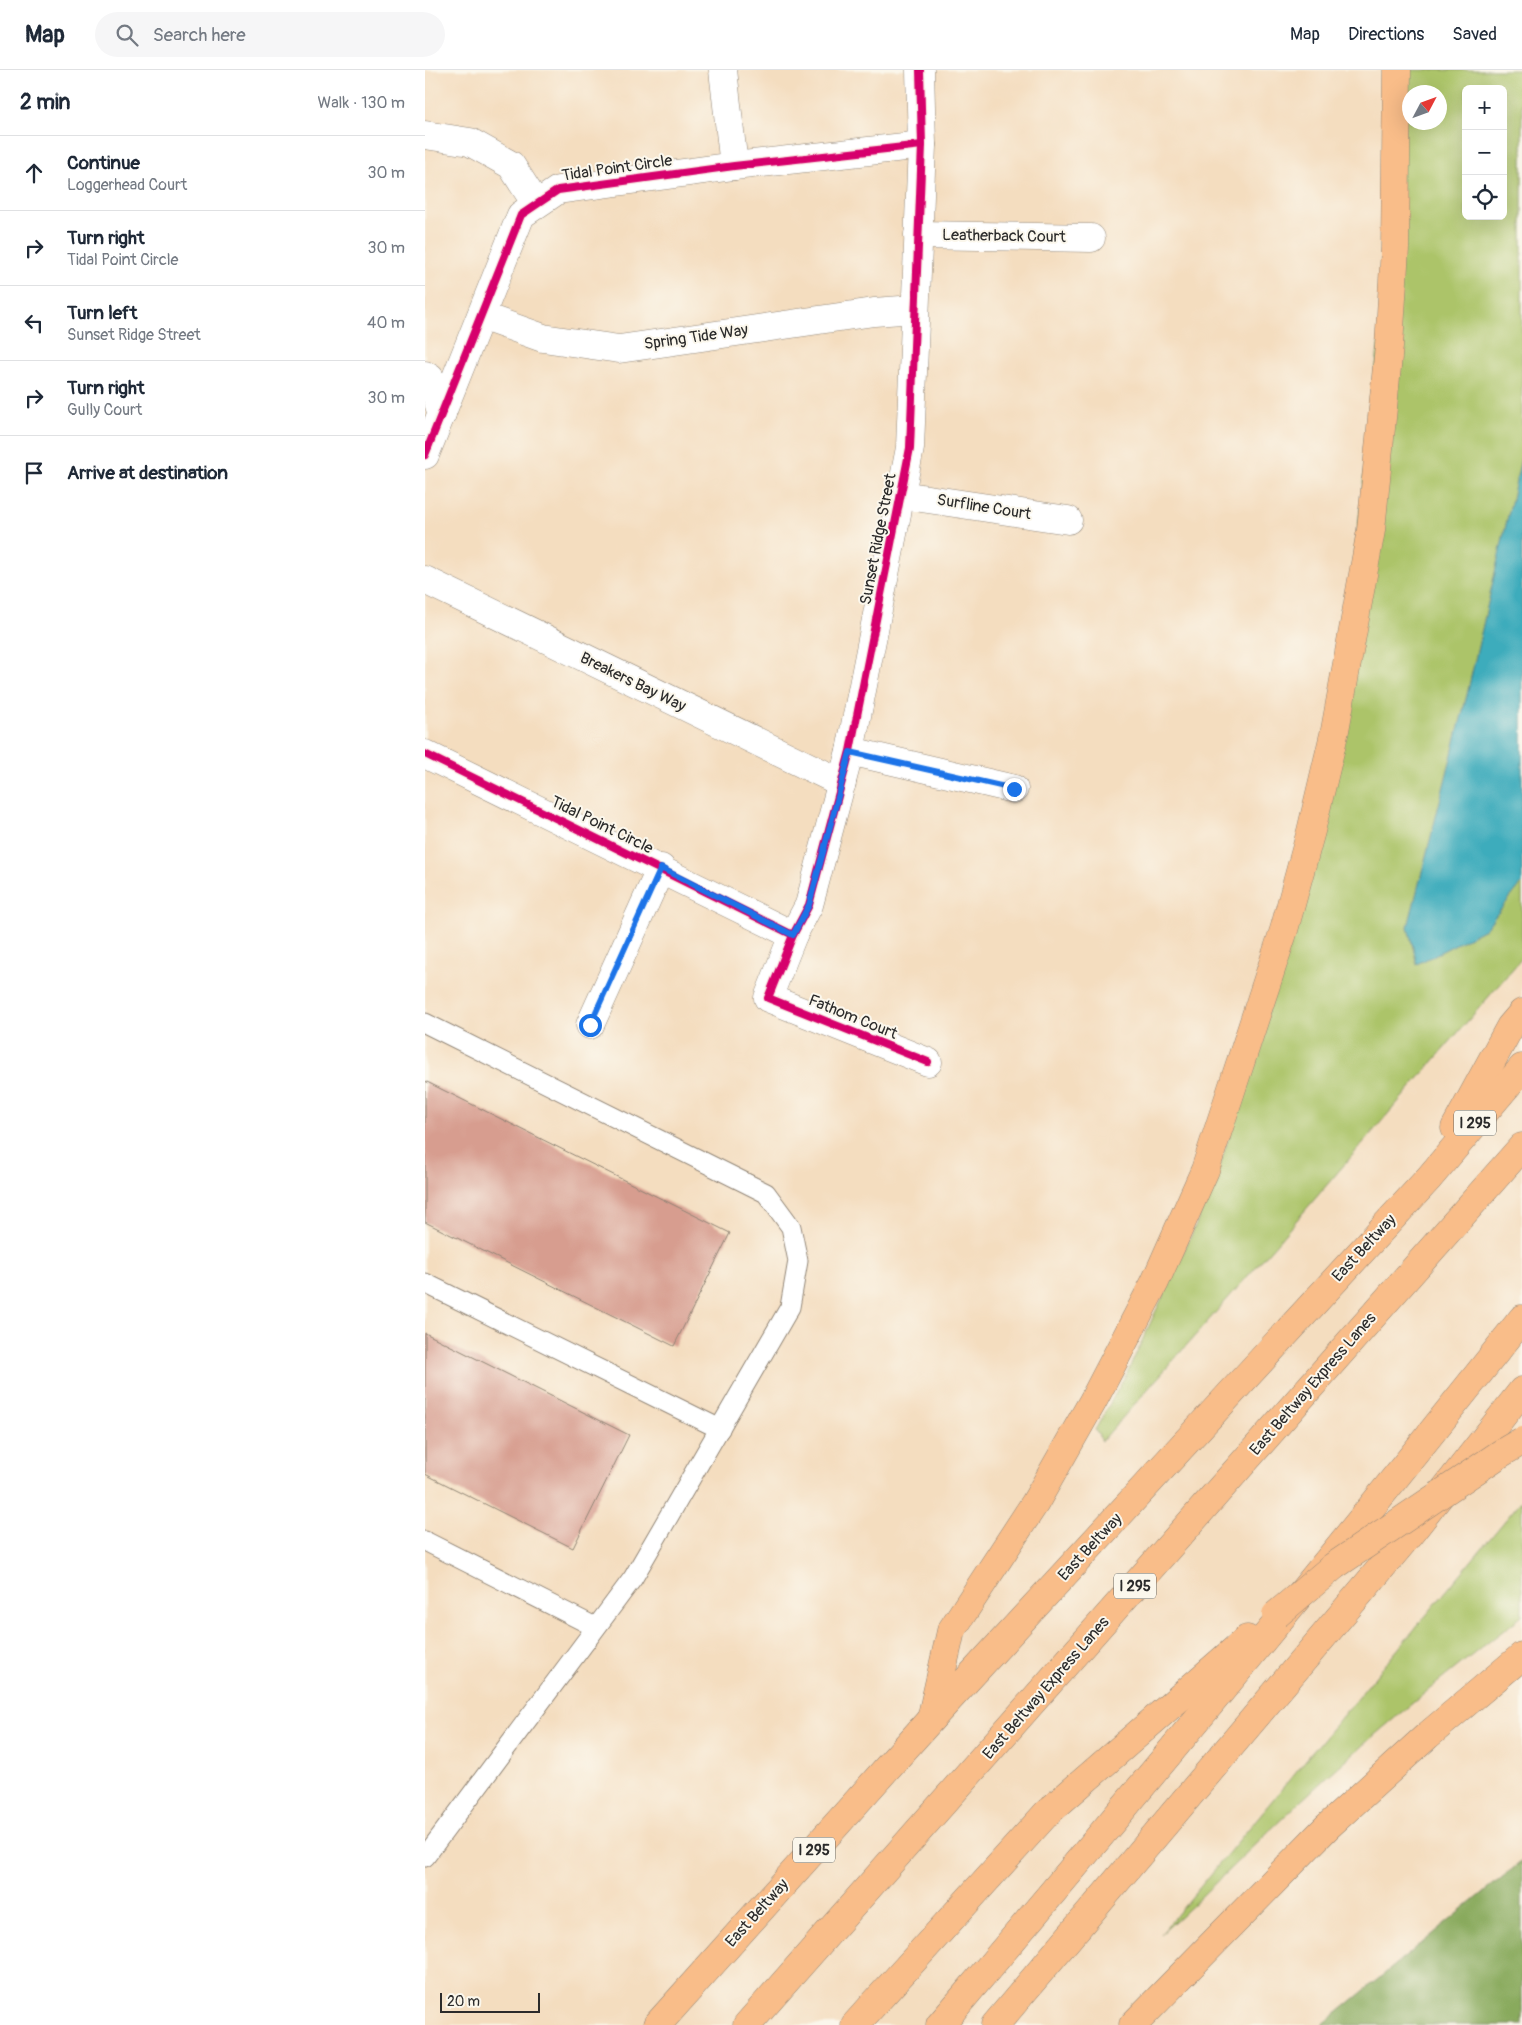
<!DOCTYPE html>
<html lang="en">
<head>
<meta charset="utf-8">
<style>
  :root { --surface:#fff; --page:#f6f6f7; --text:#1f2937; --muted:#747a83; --line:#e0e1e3 }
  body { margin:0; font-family:Pangolin,sans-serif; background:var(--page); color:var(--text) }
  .controls { position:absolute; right:15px; top:15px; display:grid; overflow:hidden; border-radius:8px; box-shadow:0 5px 20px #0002 }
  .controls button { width:45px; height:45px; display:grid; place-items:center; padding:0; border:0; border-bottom:1px solid var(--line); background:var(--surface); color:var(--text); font:25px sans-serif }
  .compass { position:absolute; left:977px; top:15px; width:45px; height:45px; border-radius:50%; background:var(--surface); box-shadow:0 5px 20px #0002; rotate:49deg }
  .scale { position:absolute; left:15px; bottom:12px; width:100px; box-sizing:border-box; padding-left:5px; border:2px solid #2b2b2b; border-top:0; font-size:14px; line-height:18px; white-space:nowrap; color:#2b2b2b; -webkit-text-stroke:4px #fbf7ec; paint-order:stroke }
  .stop { position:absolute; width:15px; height:15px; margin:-11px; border:4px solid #1a73e8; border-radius:50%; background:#fff }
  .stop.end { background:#1a73e8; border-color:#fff; box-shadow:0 1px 5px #0008 }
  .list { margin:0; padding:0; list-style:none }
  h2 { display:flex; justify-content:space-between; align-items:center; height:65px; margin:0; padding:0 20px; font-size:21px }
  h2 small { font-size:16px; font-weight:400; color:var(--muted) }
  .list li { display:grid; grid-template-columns:32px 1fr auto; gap:15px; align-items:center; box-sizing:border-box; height:75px; padding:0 20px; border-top:1px solid var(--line) }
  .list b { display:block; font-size:19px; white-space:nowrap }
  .list p { margin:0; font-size:16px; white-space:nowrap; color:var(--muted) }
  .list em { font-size:16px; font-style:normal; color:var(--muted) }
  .icon { flex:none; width:28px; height:28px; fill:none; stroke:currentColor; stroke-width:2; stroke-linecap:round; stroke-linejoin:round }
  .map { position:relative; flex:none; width:1097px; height:1955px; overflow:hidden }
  header { display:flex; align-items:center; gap:30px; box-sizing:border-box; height:70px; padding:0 25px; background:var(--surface); border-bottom:1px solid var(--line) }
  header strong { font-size:24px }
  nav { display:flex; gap:28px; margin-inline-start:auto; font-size:18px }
  .search { width:350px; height:45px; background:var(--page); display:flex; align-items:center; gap:12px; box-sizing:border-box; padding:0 18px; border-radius:28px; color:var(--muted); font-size:19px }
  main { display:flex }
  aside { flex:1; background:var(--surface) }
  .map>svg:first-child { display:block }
  .green { fill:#acc469; stroke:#6c784a; fill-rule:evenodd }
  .forest { fill:#89aa5d; stroke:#5a6a44 }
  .water { fill:#3eacbc; stroke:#346c74 }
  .building { fill:#d79d8f }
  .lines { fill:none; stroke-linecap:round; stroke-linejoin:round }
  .lane-casing { stroke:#908475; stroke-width:21 }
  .street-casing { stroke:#908475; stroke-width:29 }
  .highway-casing { stroke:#908475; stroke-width:29 }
  .lane { stroke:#fff; stroke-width:19 }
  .street { stroke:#fff; stroke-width:28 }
  .highway { stroke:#f9bd89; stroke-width:28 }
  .highway-bridge-casing { stroke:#908475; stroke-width:29; stroke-linecap:butt }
  .highway-bridge { stroke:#f9bd89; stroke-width:28 }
  .cycleway-casing { stroke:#fbf7ec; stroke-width:11 }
  .cycleway { stroke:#d6006c; stroke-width:8 }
  .route { stroke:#1a73e8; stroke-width:6 }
  .labels { text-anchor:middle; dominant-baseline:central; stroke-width:4; stroke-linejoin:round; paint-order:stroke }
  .shield { fill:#fbf7ec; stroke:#696865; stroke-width:1 }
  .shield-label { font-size:15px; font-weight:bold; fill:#2b2b2b }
  .street-label { font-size:16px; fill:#2b2b2b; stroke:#fbf7ec }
</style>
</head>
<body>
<header>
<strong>Map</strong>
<div class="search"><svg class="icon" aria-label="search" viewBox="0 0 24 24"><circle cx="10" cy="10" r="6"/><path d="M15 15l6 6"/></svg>Search here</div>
<nav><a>Map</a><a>Directions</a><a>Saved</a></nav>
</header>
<main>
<aside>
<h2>2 min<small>Walk · 130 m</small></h2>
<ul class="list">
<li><svg class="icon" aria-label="ahead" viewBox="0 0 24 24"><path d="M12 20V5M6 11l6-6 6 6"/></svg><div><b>Continue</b><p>Loggerhead Court</p></div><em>30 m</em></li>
<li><svg class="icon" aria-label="right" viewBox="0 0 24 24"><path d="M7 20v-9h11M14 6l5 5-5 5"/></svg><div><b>Turn right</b><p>Tidal Point Circle</p></div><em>30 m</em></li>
<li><svg class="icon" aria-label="left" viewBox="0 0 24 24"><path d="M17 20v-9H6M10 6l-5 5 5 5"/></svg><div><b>Turn left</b><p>Sunset Ridge Street</p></div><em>40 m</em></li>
<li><svg class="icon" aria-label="right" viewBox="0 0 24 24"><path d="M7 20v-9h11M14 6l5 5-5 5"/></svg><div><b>Turn right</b><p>Gully Court</p></div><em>30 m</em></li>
<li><svg class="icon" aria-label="arrive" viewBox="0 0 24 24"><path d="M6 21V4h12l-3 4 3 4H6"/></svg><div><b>Arrive at destination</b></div></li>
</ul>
</aside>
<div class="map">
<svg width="1097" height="1955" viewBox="0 0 1097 1955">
  <rect width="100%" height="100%" fill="#fbf7ec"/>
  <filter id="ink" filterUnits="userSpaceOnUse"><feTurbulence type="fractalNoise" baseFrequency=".02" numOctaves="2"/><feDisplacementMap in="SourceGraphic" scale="10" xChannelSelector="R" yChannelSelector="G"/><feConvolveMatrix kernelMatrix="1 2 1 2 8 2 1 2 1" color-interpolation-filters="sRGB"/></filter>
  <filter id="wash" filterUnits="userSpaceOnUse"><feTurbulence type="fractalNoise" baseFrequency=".0096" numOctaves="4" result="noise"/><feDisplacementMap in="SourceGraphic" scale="20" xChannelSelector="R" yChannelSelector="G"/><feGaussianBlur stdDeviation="1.12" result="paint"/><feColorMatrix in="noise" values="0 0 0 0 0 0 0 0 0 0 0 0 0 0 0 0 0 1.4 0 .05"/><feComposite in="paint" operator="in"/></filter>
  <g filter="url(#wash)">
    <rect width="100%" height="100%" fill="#f4ddbf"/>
    <g class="green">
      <path d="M984 0H1097V385L1042 625 983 857 992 894 1060 859 1097 813V888L852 1173 677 1371 670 1360 702 1303 771 1155 796 1092 899 762ZM1041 19H1078V146H1041ZM984 22H1014V52H984Z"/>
      <path d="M1097 1430V1546C1021 1605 946 1665 876 1731 829 1774 784 1821 736 1864Z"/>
    </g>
    <path class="forest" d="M1097 1791V1955H897Z"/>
    <path class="water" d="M1097 385V813L1060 859 992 894 983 857 1042 625Z"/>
    <g id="blocks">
      <g class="building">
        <path d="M0 1011 305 1163 249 1276 0 1152Z"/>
        <path d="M0 1263 204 1365 148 1478 0 1404Z"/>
      </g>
    </g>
  </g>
  <g filter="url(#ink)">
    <use href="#blocks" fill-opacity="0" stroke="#908475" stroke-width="1"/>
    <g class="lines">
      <defs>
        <g id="lane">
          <path d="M0 953 341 1123 366 1157 373 1191 365 1237 208 1508 0 1787"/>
          <path d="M0 1213 295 1359"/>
          <path d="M0 1471 170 1557"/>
        </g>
        <g id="street">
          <path d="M298 0 309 96"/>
          <path d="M495 0 497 75 485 378 425 681 384 835 368 865 343 928 503 992"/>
          <path d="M0 65 45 72 86 95 111 134"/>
          <path d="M493 165 666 168"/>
          <path d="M56 246 118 268 194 279 449 242 490 239"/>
          <path d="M0 305 5 308 17 344"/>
          <path d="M0 385 96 145 133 120 309 96 497 75"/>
          <path d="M476 425 643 450"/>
          <path d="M0 510 417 713"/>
          <path d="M425 681 589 719"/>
          <path d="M0 684 368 865"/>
          <path d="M165 955 236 798"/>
        </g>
        <g id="highway">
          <path d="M1030 1058 1085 957 1097 943"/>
          <path d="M506 1649 526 1561 610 1433 668 1331 730 1212 780 1100 859 860 886 761 910 660 946 460 964 276 970 178 972 0"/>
          <path d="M232 1955 506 1649 1004 1108 1097 998"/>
          <path d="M322 1955 1097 1077"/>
          <path d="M430 1955 622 1743 822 1569"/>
          <path d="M515 1955C713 1723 908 1488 1097 1249"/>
          <path d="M570 1955 984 1465 1097 1321"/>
          <path d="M708 1955 902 1757 1002 1666 1097 1586"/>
        </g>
      </defs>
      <use href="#lane" class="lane-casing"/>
      <use href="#street" class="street-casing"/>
      <use href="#highway" class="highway-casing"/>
      <use href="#lane" class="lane"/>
      <use href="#street" class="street"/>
      <use href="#highway" class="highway"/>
      <defs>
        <path id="highway-bridge" d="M851 1545 909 1496 1075 1384 1097 1371"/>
      </defs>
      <use href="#highway-bridge" class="highway-bridge-casing"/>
      <use href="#highway-bridge" class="highway-bridge"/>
      <defs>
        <g id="cycleway">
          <path d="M495 0 497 75 485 378 425 681 384 835 368 865 343 928 503 992"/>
          <path d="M0 385 96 145 133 120 309 96 497 75"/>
          <path d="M0 684 368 865"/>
        </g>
      </defs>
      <use href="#cycleway" class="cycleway-casing"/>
      <use href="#cycleway" class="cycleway"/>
    </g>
  </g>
  <g class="lines" filter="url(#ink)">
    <path class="route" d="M165 955 236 798 368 865 384 835 425 682 589 719"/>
  </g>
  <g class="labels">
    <g class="shield">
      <rect x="1029" y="1040.5" width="42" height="25" rx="4"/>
      <rect x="689" y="1503.5" width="42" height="25" rx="4"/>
      <rect x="368" y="1767.5" width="42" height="25" rx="4"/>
    </g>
    <g class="shield-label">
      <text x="1050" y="1053">I 295</text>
      <text x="710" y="1516">I 295</text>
      <text x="389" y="1780">I 295</text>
    </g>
    <g class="street-label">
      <text transform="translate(192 98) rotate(-8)">Tidal Point Circle</text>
      <text transform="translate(579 166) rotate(1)">Leatherback Court</text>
      <text transform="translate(271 267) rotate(-8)">Spring Tide Way</text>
      <text transform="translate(559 437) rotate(9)">Surfline Court</text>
      <text transform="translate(453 469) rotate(-79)">Sunset Ridge Street</text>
      <text transform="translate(208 612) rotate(26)">Breakers Bay Way</text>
      <text transform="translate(177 755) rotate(26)">Tidal Point Circle</text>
      <text transform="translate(428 947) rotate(22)">Fathom Court</text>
      <text transform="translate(939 1178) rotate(-47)">East Beltway</text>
      <text transform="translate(888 1314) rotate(-49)">East Beltway Express Lanes</text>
      <text transform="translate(665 1477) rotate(-47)">East Beltway</text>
      <text transform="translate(621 1618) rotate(-49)">East Beltway Express Lanes</text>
      <text transform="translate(332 1843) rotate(-48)">East Beltway</text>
    </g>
  </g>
</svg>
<div class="controls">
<button>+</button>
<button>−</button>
<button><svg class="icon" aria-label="locate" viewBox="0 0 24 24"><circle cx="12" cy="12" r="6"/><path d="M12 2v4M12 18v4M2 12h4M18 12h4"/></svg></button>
</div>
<svg class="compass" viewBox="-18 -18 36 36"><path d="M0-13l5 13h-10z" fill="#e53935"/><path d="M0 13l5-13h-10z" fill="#747a83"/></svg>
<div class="scale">20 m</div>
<div class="stop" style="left:165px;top:955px"></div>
<div class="stop end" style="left:589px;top:719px"></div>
</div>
</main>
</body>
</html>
